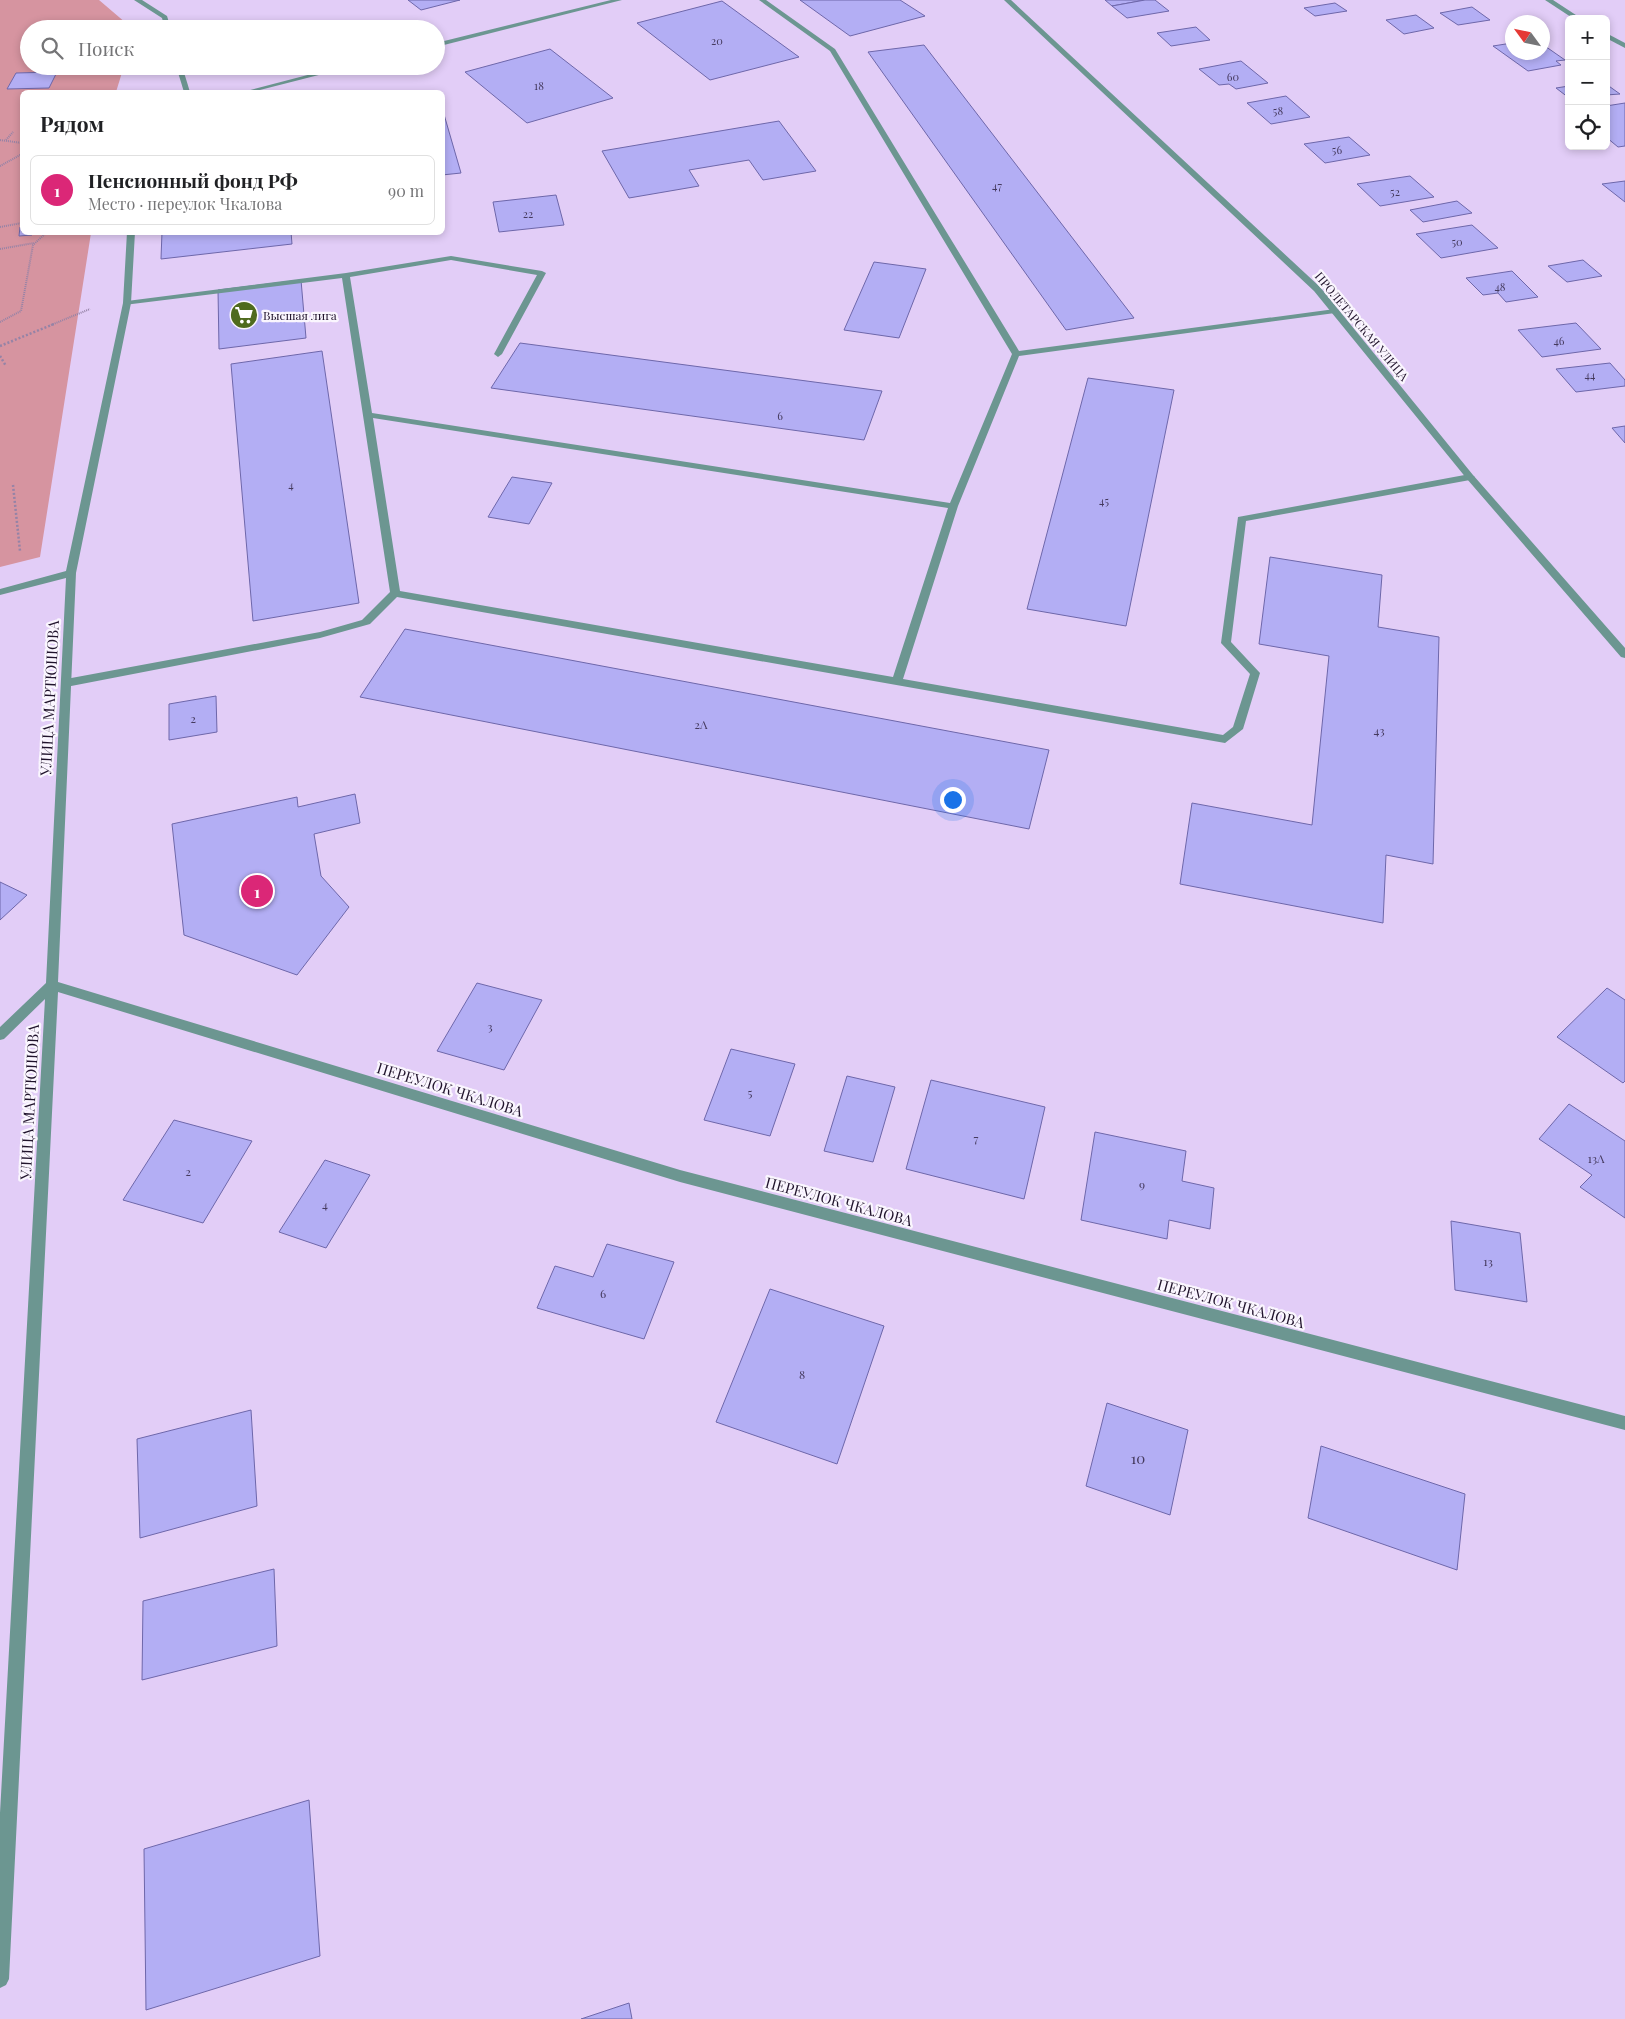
<!DOCTYPE html>
<html lang="ru">
<head>
<meta charset="utf-8">
<style>
  :root { --surface:#fff; --page:#f6f6f6; --text:#202124; --muted:#757577; --line:#e0e0e0; --accent:#db2777 }
  body { margin:0; font-family:"Playfair Display",serif; background:var(--page); color:var(--text) }
  .controls { position:absolute; right:15px; top:15px; display:grid; overflow:hidden; border-radius:8px; box-shadow:0 2px 8px #0003 }
  .controls button { width:45px; height:45px; display:grid; place-items:center; padding:0; border:0; border-bottom:1px solid var(--line); background:var(--surface); color:var(--text); font:25px sans-serif }
  .compass { position:absolute; left:1505px; top:15px; width:45px; height:45px; border-radius:50%; background:var(--surface); box-shadow:0 2px 8px #0003; rotate:303deg }
  .you { position:absolute; left:952px; top:799px; width:18px; height:18px; margin:-12px; border:4px solid #fff; border-radius:50%; background:#1a73e8; box-shadow:0 0 0 8px #1a73e833 }
  .badge { display:grid; place-items:center; width:32px; height:32px; border-radius:50%; background:var(--accent); color:#fff; font-size:16px; font-weight:700 }
  .pin { position:absolute; translate:-50% -50%; border:2px solid #fff; box-shadow:0 1px 5px #0006 }
  .list { margin:0; padding:0; list-style:none }
  h2 { display:flex; justify-content:space-between; align-items:center; height:65px; margin:0; padding:0 20px; font-size:21px }
  h2 small { font-size:16px; font-weight:400; color:var(--muted) }
  .list li { display:grid; grid-template-columns:32px 1fr auto; gap:15px; align-items:center; box-sizing:border-box; height:70px; margin:0 10px 10px; padding:0 10px; border:1px solid var(--line); border-radius:8px }
  .list b { display:block; font-size:19px; white-space:nowrap }
  .list p { margin:0; font-size:16px; white-space:nowrap; color:var(--muted) }
  .list em { font-size:16px; font-style:normal; color:var(--muted) }
  .icon { flex:none; width:28px; height:28px; fill:none; stroke:currentColor; stroke-width:2; stroke-linecap:round; stroke-linejoin:round }
  .map { position:relative; flex:none; width:1625px; height:2019px; overflow:hidden }
  .search { position:absolute; background:var(--surface); box-shadow:0 2px 8px #0003; left:20px; top:20px; width:425px; height:55px; display:flex; align-items:center; gap:12px; box-sizing:border-box; padding:0 18px; border-radius:28px; color:var(--muted); font-size:19px }
  .panel { position:absolute; background:var(--surface); box-shadow:0 2px 8px #0003; left:20px; top:90px; width:425px; height:145px; border-radius:8px }
  .map>svg:first-child { display:block }
  .green { fill:#d694a0 }
  .building { fill:#b3aef4; stroke:#6e67aa }
  .lines { fill:none; stroke-linecap:round; stroke-linejoin:round }
  .path-far1 { stroke:#9583a6; stroke-width:2; stroke-dasharray:1 1; stroke-linecap:butt }
  .path { stroke:#9583a6; stroke-width:2.5; stroke-dasharray:2 2; stroke-linecap:butt }
  .lane { fill:#6c9691; fill-rule:evenodd }
  .street { fill:#6c9691; fill-rule:evenodd }
  .labels { text-anchor:middle; dominant-baseline:central; stroke-width:4.5; stroke-linejoin:round; paint-order:stroke }
  .far-number-label { font-size:11px; fill:#453a5e }
  .far-poi-label { font-size:12px; fill:#20132c; stroke:#faf6fe; text-anchor:start }
  .far-street-label { font-size:12px; fill:#20132c; stroke:#faf6fe }
  .number-label { font-size:12px; fill:#453a5e }
  .street-label { font-size:15px; fill:#20132c; stroke:#faf6fe }
  .near-number-label { font-size:15px; fill:#453a5e }
</style>
</head>
<body>
<div class="map">
<svg width="1625" height="2019" viewBox="0 0 1625 2019">
  <rect width="100%" height="100%" fill="#e2cdf7"/>
  <path class="green" d="M0 0H99L133 29H29V66H124L116 92H22V232L91 233 40 557 0 567Z"/>
  <g class="building">
    <path d="M408 0H460L421 10Z"/>
    <path d="M800 0H900L925 16 850 36Z"/>
    <path d="M1105 0H1145L1112 6Z"/>
    <path d="M1145 0H1155L1169 11 1127 18 1112 6Z"/>
    <path d="M722 1 799 57 710 80 637 23Z"/>
    <path d="M1335 3 1347 11 1315 16 1304 8Z"/>
    <path d="M1472 7 1490 20 1458 25 1440 13Z"/>
    <path d="M1416 15 1434 28 1404 34 1386 20Z"/>
    <path d="M1196 27 1210 40 1171 46 1157 33Z"/>
    <path d="M1512 43V52H1542V44L1565 60 1556 61 1561 65 1528 71 1493 46Z"/>
    <path d="M924 45 1134 318 1066 330 868 52Z"/>
    <path d="M550 49 613 98 527 123 465 72Z"/>
    <path d="M1241 61 1268 83 1236 89 1229 84 1219 85 1199 69Z"/>
    <path d="M57 72 49 88 7 89 16 73Z"/>
    <path d="M1606 84 1620 94 1606 95Z"/>
    <path d="M1569 86V98L1556 88Z"/>
    <path d="M1286 96 1310 117 1271 124 1247 103Z"/>
    <path d="M1625 103V146L1618 147 1606 137V106Z"/>
    <path d="M442 111H443L461 173 442 175Z"/>
    <path d="M779 121 816 171 763 180 749 160 689 170 699 186 629 198 602 151Z"/>
    <path d="M1349 137 1370 155 1325 163 1304 144Z"/>
    <path d="M1410 176 1434 197 1380 206 1357 184Z"/>
    <path d="M1625 181V202L1602 184Z"/>
    <path d="M556 195 564 225 499 232 493 202Z"/>
    <path d="M1457 201 1472 213 1423 222 1410 210Z"/>
    <path d="M1472 225 1498 248 1441 258 1416 234Z"/>
    <path d="M20 227H22V232H32V235L19 236Z"/>
    <path d="M162 232H291L292 244 161 259Z"/>
    <path d="M1583 260 1602 276 1567 282 1548 266Z"/>
    <path d="M874 262 926 269 899 338 844 330Z"/>
    <path d="M1512 271 1538 297 1506 302 1498 293 1483 295 1466 278Z"/>
    <path d="M301 280 306 338 219 349 218 290Z"/>
    <path d="M1576 323 1601 349 1542 357 1518 330Z"/>
    <path d="M520 343 882 391 864 440 491 388Z"/>
    <path d="M322 351 359 603 253 621 231 364Z"/>
    <path d="M1610 363 1625 380V386L1576 392 1556 369Z"/>
    <path d="M1088 378 1174 390 1126 626 1027 609Z"/>
    <path d="M1625 426V443L1612 428Z"/>
    <path d="M512 477 552 483 529 524 488 517Z"/>
    <path d="M1270 557 1382 575 1378 627 1439 637 1433 864 1386 855 1383 923 1180 884 1192 803 1312 825 1329 656 1259 644Z"/>
    <path d="M405 629 1049 750 1029 829 360 697Z"/>
    <path d="M216 696 217 732 169 740V704Z"/>
    <path d="M355 794 360 823 314 834 321 876 349 907 297 975 184 935 172 824 297 797 298 807Z"/>
    <path d="M0 882 27 895 0 920Z"/>
    <path d="M477 983 542 1000 504 1070 437 1051Z"/>
    <path d="M1607 988 1625 1000V1081L1623 1083 1557 1037Z"/>
    <path d="M731 1049 795 1064 770 1136 704 1120Z"/>
    <path d="M847 1076 895 1087 873 1162 824 1151Z"/>
    <path d="M931 1080 1045 1107 1024 1199 906 1169Z"/>
    <path d="M1569 1104 1625 1141V1218L1580 1187 1592 1175 1539 1139Z"/>
    <path d="M174 1120 252 1141 203 1223 123 1200Z"/>
    <path d="M1095 1132 1186 1151 1182 1181 1214 1188 1210 1229 1169 1220 1167 1239 1081 1220Z"/>
    <path d="M325 1160 370 1175 326 1248 279 1232Z"/>
    <path d="M1451 1221 1520 1233 1527 1302 1455 1290Z"/>
    <path d="M607 1244 674 1262 644 1339 537 1308 555 1266 593 1277Z"/>
    <path d="M770 1289 884 1326 837 1464 716 1422Z"/>
    <path d="M1107 1403 1188 1430 1170 1515 1086 1486Z"/>
    <path d="M251 1410 257 1506 140 1538 137 1439Z"/>
    <path d="M1321 1446 1465 1494 1457 1570 1308 1518Z"/>
    <path d="M274 1569 277 1646 142 1680 143 1601Z"/>
    <path d="M309 1800 320 1956 146 2010 144 1849Z"/>
    <path d="M629 2003 632 2019H581Z"/>
  </g>
  <g class="lines">
    <g class="path-far1">
      <path d="M0 140 22 143"/>
      <path d="M6 140 13 132"/>
      <path d="M0 166 22 154"/>
      <path d="M0 227 22 223"/>
      <path d="M0 249 34 243"/>
      <path d="M0 322 21 311 33 245 47 232"/>
      <path d="M51 325 90 309"/>
    </g>
    <g class="path">
      <path d="M0 346 54 324"/>
      <path d="M0 356 6 366"/>
      <path d="M13 485 20 551"/>
    </g>
    <g class="lane">
      <path d="M134 0H142L167 16 171 29H165L162 18Z"/>
      <path d="M759 0H766L835 49 1019 351 1335 309 1339 311 1335 313 1019 356 958 506 903 679 1223 735 1233 727 1250 674 1221 643 1238 517 1470 474 1475 477 1470 480 1246 521 1231 642 1260 673 1243 729 1225 743 397 597 370 624 320 638 66 687 62 686 61 683 66 679 320 632 362 620 390 592 342 278 124 305V301H127L346 273 451 256 542 271 546 273 502 354 498 357 494 354 537 275 451 260 350 277 372 413 950 503 1012 354 830 51ZM373 418 948 508 893 677 400 591Z"/>
      <path d="M176 66H182L190 92H184Z"/>
    </g>
    <g class="street">
      <path d="M611 0H622L436 47V43Z"/>
      <path d="M1004 0H1011L1320 287 1473 475 1625 648V658L1621 657 1467 479 1314 291Z"/>
      <path d="M1545 0H1553L1582 19H1574Z"/>
      <path d="M1606 33 1625 43V48L1606 38Z"/>
      <path d="M342 66H354L252 92H243Z"/>
      <path d="M127 232H135L131 303 76 573 58 982 680 1170 1625 1416V1430L680 1182 58 992 9 1979 6 1985 0 1988V1813L45 999 4 1039 0 1040V1027L46 983 66 578 0 595V589L66 571 123 303Z"/>
    </g>
  </g>
  <defs>
    <symbol id="supermarket-disc" viewBox="-11 -11 22 22"><circle r="9.5" fill="#4f6b1e" stroke="#faf6fe"/><path d="M-6-5.5h2.5l.6 2H6L4.5 2H-2.5L-4.4-4H-6ZM-1.5 3.2a1.3 1.3 0 1 0 .1 0ZM3 3.2a1.3 1.3 0 1 0 .1 0Z" fill="#fff"/></symbol>
  </defs>
  <g fill-rule="evenodd">
    <use href="#supermarket-disc" x="228" y="299" width="32" height="32"/>
  </g>
  <g class="labels">
    <g class="far-number-label">
      <text x="717" y="40">20</text>
      <text x="1233" y="76">60</text>
      <text x="539" y="85">18</text>
      <text x="1278" y="110">58</text>
      <text x="1337" y="149">56</text>
      <text x="997" y="185">47</text>
      <text x="1395" y="191">52</text>
      <text x="528" y="213">22</text>
      <text x="1457" y="241">50</text>
      <text x="1500" y="286">48</text>
      <text x="1559" y="340">46</text>
      <text x="1590" y="374">44</text>
      <text x="780" y="415">6</text>
      <text x="291" y="484">4</text>
      <text x="1104" y="500">45</text>
    </g>
    <g class="far-poi-label">
      <text x="263" y="315">Высшая лига</text>
    </g>
    <g class="far-street-label">
      <text transform="translate(1362 326) rotate(50)">ПРОЛЕТАРСКАЯ УЛИЦА</text>
    </g>
    <g class="number-label">
      <text x="193" y="718">2</text>
      <text x="701" y="724">2А</text>
      <text x="1379" y="730">43</text>
      <text x="490" y="1026">3</text>
      <text x="750" y="1092">5</text>
      <text x="976" y="1138">7</text>
      <text x="1596" y="1158">13А</text>
      <text x="188" y="1171">2</text>
      <text x="1142" y="1184">9</text>
      <text x="325" y="1204">4</text>
      <text x="1488" y="1261">13</text>
      <text x="603" y="1293">6</text>
      <text x="802" y="1374">8</text>
    </g>
    <g class="street-label">
      <text transform="translate(49 698) rotate(-87)">УЛИЦА МАРТЮШОВА</text>
      <text transform="translate(450 1089) rotate(17)">ПЕРЕУЛОК ЧКАЛОВА</text>
      <text transform="translate(29 1102) rotate(-87)">УЛИЦА МАРТЮШОВА</text>
      <text transform="translate(839 1201) rotate(15)">ПЕРЕУЛОК ЧКАЛОВА</text>
      <text transform="translate(1231 1303) rotate(15)">ПЕРЕУЛОК ЧКАЛОВА</text>
    </g>
    <g class="near-number-label">
      <text x="1138" y="1458">10</text>
    </g>
  </g>
</svg>
<div class="controls">
<button>+</button>
<button>−</button>
<button><svg class="icon" aria-label="locate" viewBox="0 0 24 24"><circle cx="12" cy="12" r="6"/><path d="M12 2v4M12 18v4M2 12h4M18 12h4"/></svg></button>
</div>
<svg class="compass" viewBox="-18 -18 36 36"><path d="M0-13l5 13h-10z" fill="#e53935"/><path d="M0 13l5-13h-10z" fill="#757577"/></svg>
<div class="you"></div>
<div class="pin badge" style="left:257px;top:891px">1</div>
<div class="search"><svg class="icon" aria-label="search" viewBox="0 0 24 24"><circle cx="10" cy="10" r="6"/><path d="M15 15l6 6"/></svg>Поиск</div>
<section class="panel">
<h2>Рядом<small></small></h2>
<ul class="list">
<li><span class="badge">1</span><div><b>Пенсионный фонд РФ</b><p>Место · переулок Чкалова</p></div><em>90 m</em></li>
</ul>
</section>
</div>
</body>
</html>
